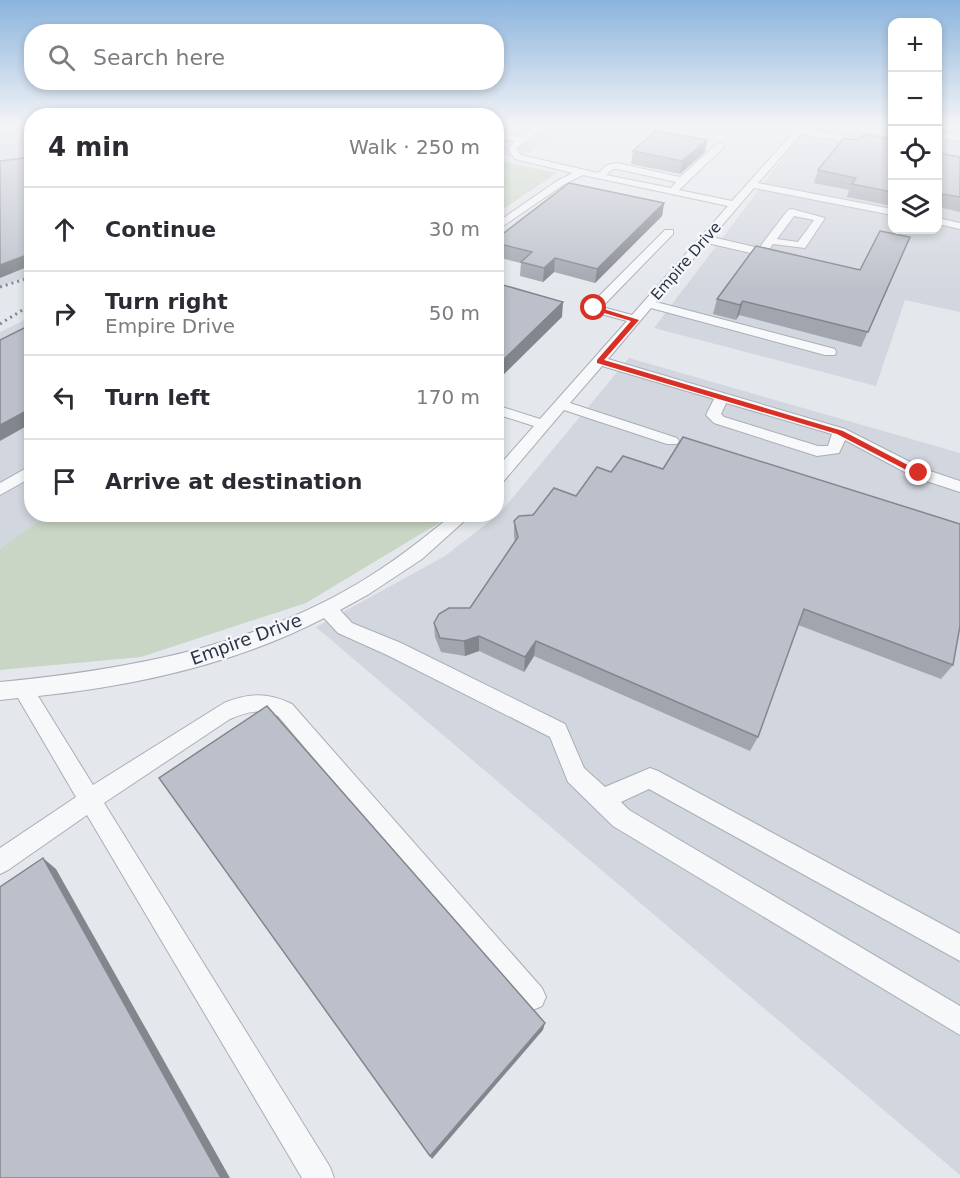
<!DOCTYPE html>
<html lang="en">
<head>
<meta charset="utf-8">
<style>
  :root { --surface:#fff; --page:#f2f2f3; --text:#2b2b33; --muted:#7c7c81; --line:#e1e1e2 }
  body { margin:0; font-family:"DejaVu Sans",sans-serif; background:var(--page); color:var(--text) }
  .controls { position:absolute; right:18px; top:18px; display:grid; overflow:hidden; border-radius:12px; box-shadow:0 3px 9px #0003 }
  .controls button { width:54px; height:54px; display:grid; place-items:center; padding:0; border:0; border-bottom:2px solid var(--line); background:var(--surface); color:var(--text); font:30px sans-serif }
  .stop { position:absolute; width:18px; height:18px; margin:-14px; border:4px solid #d93025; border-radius:50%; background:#fff }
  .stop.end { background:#d93025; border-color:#fff; box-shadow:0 2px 6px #0008 }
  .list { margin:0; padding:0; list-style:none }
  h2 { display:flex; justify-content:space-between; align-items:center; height:78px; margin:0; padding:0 24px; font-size:26px }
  h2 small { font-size:20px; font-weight:400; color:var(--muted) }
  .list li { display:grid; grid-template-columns:39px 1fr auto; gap:18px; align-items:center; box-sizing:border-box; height:84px; padding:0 24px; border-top:2px solid var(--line) }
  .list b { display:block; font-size:22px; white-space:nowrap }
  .list p { margin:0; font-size:20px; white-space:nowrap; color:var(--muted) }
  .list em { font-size:20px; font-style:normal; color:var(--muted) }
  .icon { flex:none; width:33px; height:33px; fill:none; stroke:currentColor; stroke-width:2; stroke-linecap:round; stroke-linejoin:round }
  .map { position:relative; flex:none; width:960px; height:1178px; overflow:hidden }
  .search { position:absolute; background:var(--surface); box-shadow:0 3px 9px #0003; left:24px; top:24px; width:480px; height:66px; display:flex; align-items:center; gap:15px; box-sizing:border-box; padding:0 21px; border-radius:24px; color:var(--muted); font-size:22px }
  .panel { position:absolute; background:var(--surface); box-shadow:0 3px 9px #0003; left:24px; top:108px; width:480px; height:414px; border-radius:24px }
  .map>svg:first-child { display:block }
  .built { fill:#d2d6de }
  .green { fill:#c9d6c5 }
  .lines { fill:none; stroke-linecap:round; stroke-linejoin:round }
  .minor-casing { stroke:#a9aeb7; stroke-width:2 }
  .minor { fill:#f7f8fa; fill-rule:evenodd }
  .rail { stroke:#7d8696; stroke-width:3; stroke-dasharray:2 4; stroke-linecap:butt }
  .wall { fill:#a1a5ae }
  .shaded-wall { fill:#83868d }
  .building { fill:#bbc0ca; stroke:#83868d; stroke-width:1.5 }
  .route { fill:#d93025 }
  .labels { text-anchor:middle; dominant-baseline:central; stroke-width:5; stroke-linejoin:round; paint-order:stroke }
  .far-street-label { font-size:15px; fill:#2b3445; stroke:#f4f6f9 }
  .street-label { font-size:18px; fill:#2b3445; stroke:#f4f6f9 }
</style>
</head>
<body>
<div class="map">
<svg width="960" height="1178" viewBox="0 0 960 1178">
  <rect width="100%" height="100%" fill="#e4e7ec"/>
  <g class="built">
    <path d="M497 125H570L521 158 497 153Z"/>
    <path d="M808 125H892V230H938V125H960V312L905 300 876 386 654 328Z"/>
    <path d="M31 133V276L0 286V134Z"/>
    <path d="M31 317 32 514 48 515 0 549V332Z"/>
    <path d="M629 358 960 453V1175L316 627 445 556 499 514Z"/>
  </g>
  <g class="green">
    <path d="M497 160 557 173 497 213Z"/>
    <path d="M48 514H445V515L439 523 306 603 141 657 0 670V549Z"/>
  </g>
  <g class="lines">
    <defs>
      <g id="minor">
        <path d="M539 125H548L518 147 516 149 521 155 598 173 607 165 617 163 680 177 717 144H723V148L679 190 732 201 800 125H808L805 129 892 144V149L801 134 758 183 892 209V215L754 188 712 237 759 248 788 210 792 209 825 218 805 248 773 244 768 251 778 255 773 258 707 243 656 302 835 349 836 352 835 355H825L651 308 608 359 845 429 924 469 960 481V492L914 477 845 440 839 453 817 456 714 423 706 415 714 399 602 366 570 403 677 438 679 441 677 444H667L564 410 502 483 496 484V469L534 426 496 414V405L540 419 627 321 590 311V305L665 230H673V234L602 307 632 315 728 206 583 175 563 185 496 231V223L557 181 573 173 515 159 508 149 515 141 496 138V133L521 137ZM613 169H617L676 182 671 188 606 175ZM794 216 814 220 798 242 777 239ZM726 403 832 434 828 446H818L724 417 721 414Z"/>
        <path d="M877 125H892V129L878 127Z"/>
        <path d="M938 133 960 135V141L938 137Z"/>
        <path d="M938 218 960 223V229L938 224Z"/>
        <path d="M32 465V477L0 495V483Z"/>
        <path d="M453 514H472L422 559 369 594 340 610 352 623 401 643 565 724 584 768 605 787 650 768 658 771 960 934V961L649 789 621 802 629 810 960 1006V1035L613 826 568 782 550 737 387 655 338 633 324 618C238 663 135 686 38 696L93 785 224 703C249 693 267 692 292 704L542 988 546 997 542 1006 533 1010 524 1006 278 716C261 708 246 712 230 719L104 803 330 1167 334 1178H302L87 815 8 870 0 874V848L76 797 18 698 0 700V682C123 670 249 648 357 584 391 564 422 540 453 514Z"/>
      </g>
    </defs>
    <use href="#minor" class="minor-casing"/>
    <use href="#minor" class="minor"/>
    <g class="rail">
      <path d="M0 287 32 277"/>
      <path d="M0 324 32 304"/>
    </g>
  </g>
  <g class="wall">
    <path d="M514 125H535L530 128Z"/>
    <path d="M892 139V206L847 197 849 190 814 183 818 170 859 140Z"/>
    <path d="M707 140 705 152 680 174 631 164 633 151Z"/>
    <path d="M938 153 960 157V212L938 207Z"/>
    <path d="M664 203 662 216 595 283 554 272 543 282 520 276 521 263 496 257V239Z"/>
    <path d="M910 237 861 347 739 315 736 320 713 314 717 299 860 270Z"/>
    <path d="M554 488 953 665 941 679 798 625 758 737 750 751 534 656 524 672 479 651 465 656 441 652 435 637 434 623 470 608 515 542 514 536V521L533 515Z"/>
  </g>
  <g class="shaded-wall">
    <path d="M707 140 705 152 680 174 682 161Z"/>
    <path d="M664 203 662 216 595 283 597 269Z"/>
    <path d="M32 253V265L0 278V265Z"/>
    <path d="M555 258 554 272 543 282 544 268Z"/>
    <path d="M743 301 739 315 736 320 740 305Z"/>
    <path d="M563 302 562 317 497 381V366Z"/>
    <path d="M32 408V423L0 441V425Z"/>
    <path d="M479 636V651L465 656 464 641Z"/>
    <path d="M536 641 534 656 524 672 525 657Z"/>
    <path d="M43 858 56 869 230 1178H221Z"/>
    <path d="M545 1023 543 1030 432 1159 430 1156Z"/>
  </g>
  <g class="building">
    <path d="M656 131 707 140 682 161 633 151Z"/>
    <path d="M864 134 892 139V192L852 184 856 178 818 170 844 138 859 140Z"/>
    <path d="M938 153 960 157V197L943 194 940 202 938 201Z"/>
    <path d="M32 157V253L0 265V161Z"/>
    <path d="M569 183 664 203 597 269 555 258 544 268 521 262 532 252 496 243V239Z"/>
    <path d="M880 231 910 237 868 332 743 301 740 305 717 299 756 246 860 270Z"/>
    <path d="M496 283 563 302 497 366H496Z"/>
    <path d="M32 324V408L0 425V340Z"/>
    <path d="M683 437 960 524V626L953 665 804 609 758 737 536 641 525 657 479 636 464 641 440 638 434 623 439 614 449 608H470L518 537 514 521 519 516 533 515 554 488 576 496 597 467 611 472 623 456 663 469Z"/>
    <path d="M267 706 545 1023 430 1156 159 778Z"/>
    <path d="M43 858 221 1178H0V887Z"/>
  </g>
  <linearGradient id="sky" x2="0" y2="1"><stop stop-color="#8bb4dd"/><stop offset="0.43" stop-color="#f3f4f6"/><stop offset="1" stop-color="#f3f4f6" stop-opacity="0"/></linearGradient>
  <rect width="960" height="290" fill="url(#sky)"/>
  <path class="route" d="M594 306 639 320 604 360 843 431 923 473 916 475 837 434 597 363V360L631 321 591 309Z"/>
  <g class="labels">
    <g class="far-street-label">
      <text transform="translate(686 261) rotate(-49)">Empire Drive</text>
    </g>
    <g class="street-label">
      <text transform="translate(246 639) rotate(-20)">Empire Drive</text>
    </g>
  </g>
</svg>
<div class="controls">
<button>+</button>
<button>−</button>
<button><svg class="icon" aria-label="locate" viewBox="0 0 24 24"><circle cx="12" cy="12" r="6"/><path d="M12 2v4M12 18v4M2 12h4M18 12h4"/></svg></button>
<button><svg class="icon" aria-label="layers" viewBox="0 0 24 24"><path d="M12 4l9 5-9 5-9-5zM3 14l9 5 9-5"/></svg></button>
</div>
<div class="stop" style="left:594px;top:308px"></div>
<div class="stop end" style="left:919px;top:473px"></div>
<div class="search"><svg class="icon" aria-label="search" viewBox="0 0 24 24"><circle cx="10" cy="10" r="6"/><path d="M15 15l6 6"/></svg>Search here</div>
<section class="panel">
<h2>4 min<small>Walk · 250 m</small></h2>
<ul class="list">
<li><svg class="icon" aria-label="ahead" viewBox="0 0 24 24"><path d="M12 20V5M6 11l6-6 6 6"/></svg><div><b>Continue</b></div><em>30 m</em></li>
<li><svg class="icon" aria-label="right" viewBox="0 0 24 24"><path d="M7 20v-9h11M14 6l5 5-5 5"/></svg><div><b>Turn right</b><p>Empire Drive</p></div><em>50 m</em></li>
<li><svg class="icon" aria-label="left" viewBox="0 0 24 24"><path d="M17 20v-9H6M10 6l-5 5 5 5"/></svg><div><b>Turn left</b></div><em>170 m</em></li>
<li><svg class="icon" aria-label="arrive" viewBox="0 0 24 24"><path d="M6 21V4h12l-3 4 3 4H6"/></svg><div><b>Arrive at destination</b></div></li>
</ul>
</section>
</div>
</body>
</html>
